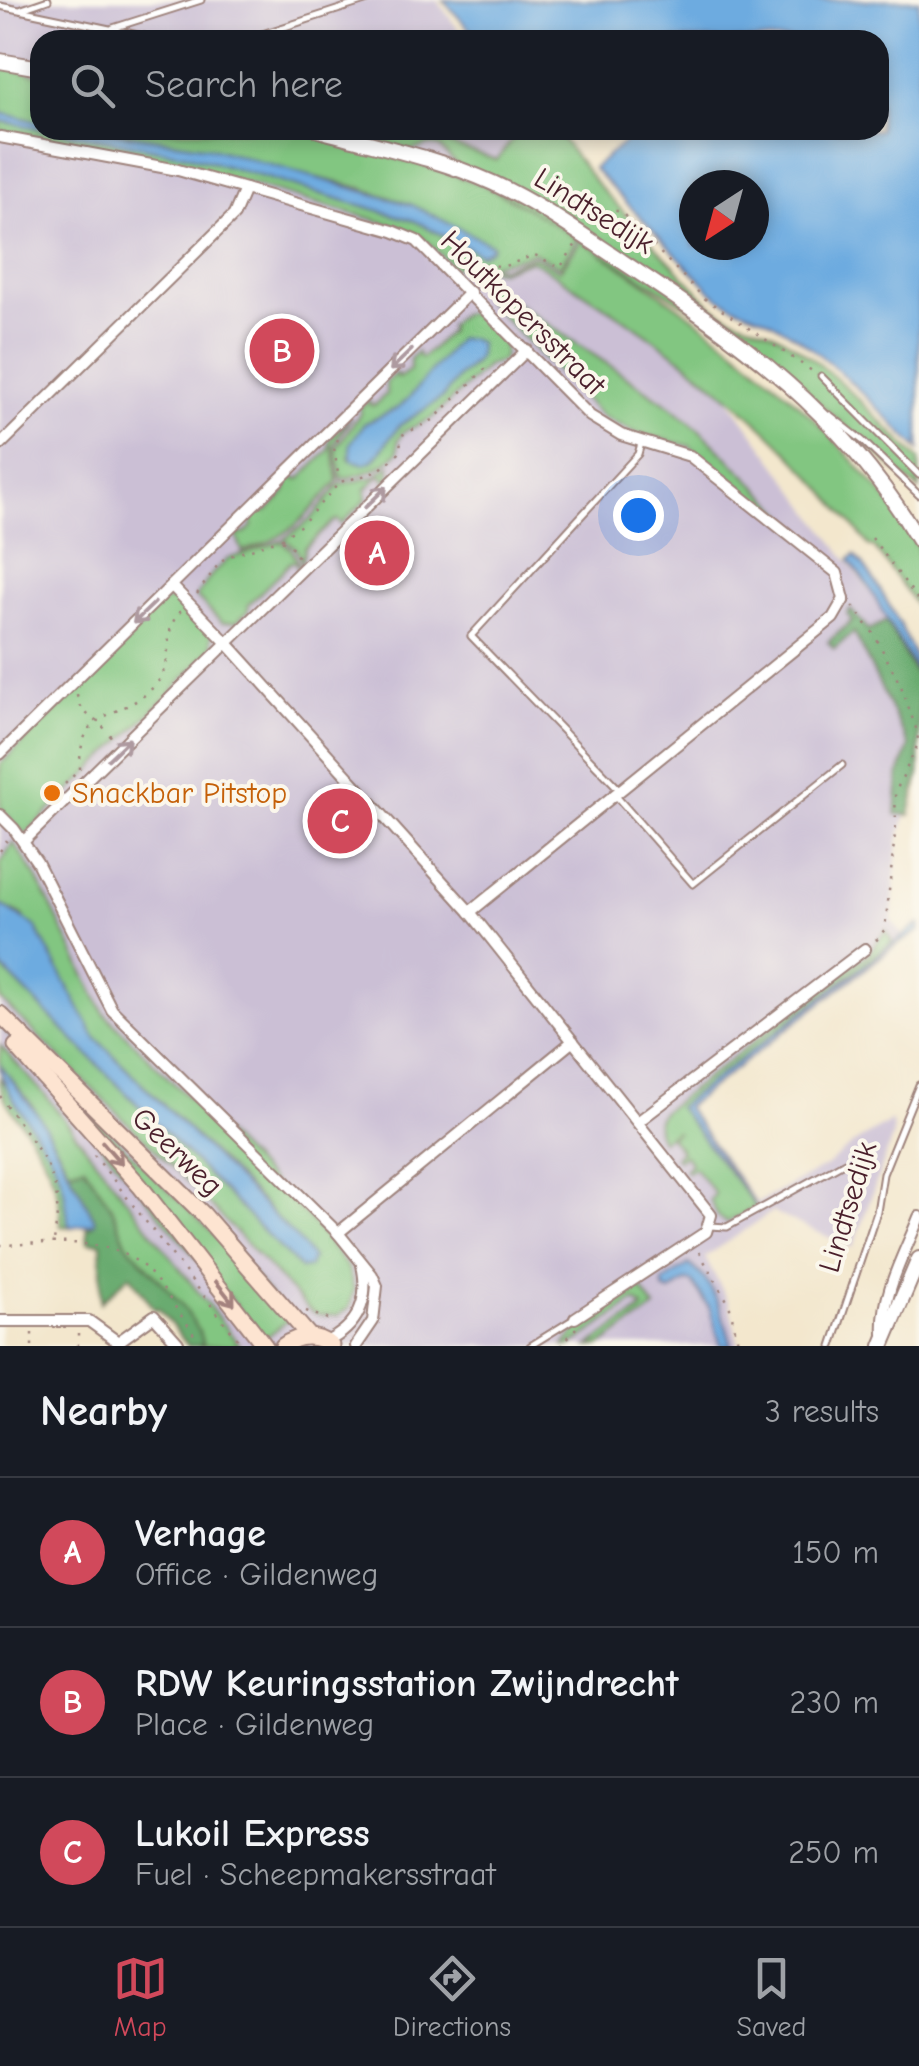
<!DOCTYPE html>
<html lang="en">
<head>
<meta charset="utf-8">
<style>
  :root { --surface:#171b24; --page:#20242c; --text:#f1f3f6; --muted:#9ea1a6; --line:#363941; --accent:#d1495b }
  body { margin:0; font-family:"Comic Neue",sans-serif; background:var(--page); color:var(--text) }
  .compass { position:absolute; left:679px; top:170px; width:90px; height:90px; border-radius:50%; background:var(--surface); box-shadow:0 5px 15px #0003; rotate:216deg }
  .you { position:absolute; left:638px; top:515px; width:35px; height:35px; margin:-25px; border:8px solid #fff; border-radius:50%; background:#1a73e8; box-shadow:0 0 0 15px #1a73e833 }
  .badge { display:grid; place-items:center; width:65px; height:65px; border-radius:50%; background:var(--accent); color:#fff; font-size:32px; font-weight:700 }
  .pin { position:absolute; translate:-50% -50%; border:5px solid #fff; box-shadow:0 2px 10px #0006 }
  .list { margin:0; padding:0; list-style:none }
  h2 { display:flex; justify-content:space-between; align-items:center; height:130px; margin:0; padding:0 40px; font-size:42px }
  h2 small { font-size:32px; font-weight:400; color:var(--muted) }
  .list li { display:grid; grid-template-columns:65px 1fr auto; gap:30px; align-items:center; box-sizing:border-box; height:150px; padding:0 40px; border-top:2px solid var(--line) }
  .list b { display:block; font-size:38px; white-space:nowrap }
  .list p { margin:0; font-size:32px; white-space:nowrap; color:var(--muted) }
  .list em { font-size:32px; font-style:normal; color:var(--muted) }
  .icon { flex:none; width:55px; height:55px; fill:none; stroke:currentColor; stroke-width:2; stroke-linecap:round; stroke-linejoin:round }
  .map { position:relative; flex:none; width:919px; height:1346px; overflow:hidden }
  .search { position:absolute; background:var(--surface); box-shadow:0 5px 15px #0003; left:30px; right:30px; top:30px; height:110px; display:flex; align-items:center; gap:25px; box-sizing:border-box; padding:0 35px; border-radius:30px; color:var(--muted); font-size:38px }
  .sheet { height:580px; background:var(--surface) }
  nav { display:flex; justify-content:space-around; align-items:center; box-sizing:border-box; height:140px; border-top:2px solid var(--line); background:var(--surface); font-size:28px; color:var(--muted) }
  nav a { display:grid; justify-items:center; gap:5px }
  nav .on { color:var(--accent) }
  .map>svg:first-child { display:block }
  .industrial { fill:#cbbfd5 }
  .green { fill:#82c681; stroke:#667256; stroke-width:2.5; fill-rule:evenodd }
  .forest { fill:#69ab6f; stroke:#5a654d; stroke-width:2.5 }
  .water { fill:#6dabe0; stroke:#5c6586; stroke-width:2.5; fill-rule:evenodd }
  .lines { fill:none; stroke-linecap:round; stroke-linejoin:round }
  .service-casing { stroke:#9e837c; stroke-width:9 }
  .minor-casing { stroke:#9e837c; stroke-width:14 }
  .tertiary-casing { stroke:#9e837c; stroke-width:18 }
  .secondary-casing { stroke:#9e837c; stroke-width:19 }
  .path { stroke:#9e837c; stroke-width:2.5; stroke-dasharray:2.5 8; stroke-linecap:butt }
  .service { stroke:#fff; stroke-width:5 }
  .minor { stroke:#fff; stroke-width:10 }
  .tertiary { stroke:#fff; stroke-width:14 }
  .secondary { stroke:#fde4d1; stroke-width:15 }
  .oneway { stroke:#ae9aa0 }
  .oneway2 { stroke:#a4827e }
  .food-dot { fill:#e8710a; stroke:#fbf7ec; stroke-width:4 }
  .labels { text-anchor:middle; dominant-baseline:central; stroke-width:8; stroke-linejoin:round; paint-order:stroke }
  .street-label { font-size:30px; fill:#4a1f2b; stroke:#fbf7ec }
  .food-label { font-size:30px; fill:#c56008; stroke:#fbf7ec; text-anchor:start }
</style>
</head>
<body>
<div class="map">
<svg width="919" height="1346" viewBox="0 0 919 1346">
  <rect width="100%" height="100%" fill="#fbf7ec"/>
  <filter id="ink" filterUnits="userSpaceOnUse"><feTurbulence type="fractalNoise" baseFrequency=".01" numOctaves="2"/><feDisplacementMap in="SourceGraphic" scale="20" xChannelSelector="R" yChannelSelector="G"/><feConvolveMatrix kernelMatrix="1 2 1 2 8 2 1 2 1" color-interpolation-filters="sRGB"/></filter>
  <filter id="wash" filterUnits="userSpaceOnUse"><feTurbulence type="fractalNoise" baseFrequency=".0048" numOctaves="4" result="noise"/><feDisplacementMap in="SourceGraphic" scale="40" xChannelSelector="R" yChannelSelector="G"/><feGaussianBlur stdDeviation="2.25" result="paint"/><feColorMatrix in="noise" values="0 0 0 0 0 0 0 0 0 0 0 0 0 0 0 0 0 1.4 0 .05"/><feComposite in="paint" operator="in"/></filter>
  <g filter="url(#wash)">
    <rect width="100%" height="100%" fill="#f3e7cd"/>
    <path class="industrial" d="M0 0H437L466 40H40V130H532L889 618 919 671V773L898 841 892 920 904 937 683 1104 757 1203 826 1166 857 1141 892 1121 893 1135 853 1248 772 1212 705 1257 729 1303 739 1346H243L0 1065Z"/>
    <g class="green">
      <path d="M0 67 40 75V122L0 113Z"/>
      <path d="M0 121 187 155 415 221 468 249 491 245 412 205 361 188 132 135 97 130H295L433 168 479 183 541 215 577 239 560 266 533 252C509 264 494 260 472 269L462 261 455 269 424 239 400 227 176 163 0 130Z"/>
      <path d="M367 130H406L497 160 519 130H555L596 183 711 305C733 322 760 323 783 338 832 368 878 419 919 460V490L754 347 456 164 439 147 428 145 411 151 367 138Z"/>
      <path d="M581 240C687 310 776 371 859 467 880 491 906 518 918 548 919 564 919 591 919 609L874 547H870C793 445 711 374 603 305 579 290 555 273 531 260L499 271 487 268 478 271 488 265 501 268 533 256 560 270Z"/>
      <path d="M489 285 672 407 704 434 800 529 801 534 689 446 634 432 601 416 482 296 483 286Z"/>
      <path d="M470 313C489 319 511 340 502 361L488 365 432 418 403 432 398 440V452C379 471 366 474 341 479L336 448 361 412 359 409 369 400 370 405H375L386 394V382L396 373 398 378 410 370V359L417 352 419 357H423L449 332V325L462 314ZM458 339 479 343 474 364 458 377 443 397 399 426 374 460 365 464 351 460 349 458 364 424 398 408 409 398Z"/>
      <path d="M351 417 333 446 338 481C306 516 291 539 242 551L235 531 238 528 239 534H244L252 526V514L259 507 266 512 286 492 287 480 293 473 295 479H300L329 450 330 438Z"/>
      <path d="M390 465V477L385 482 383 476H379L366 489V500L341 525 338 520 334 521 305 548 302 563 296 548 284 539 310 520 340 484 374 477Z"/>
      <path d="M281 541 292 550 299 566 297 568 296 562H291L249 604 248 611 237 622 222 623 196 597 212 574 228 559Z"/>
      <path d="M173 599 180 601 211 633 212 647 170 694 25 835 0 807V764L130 639 161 602Z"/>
      <path d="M13 842 36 876 104 1013 313 1223 348 1268 354 1290 349 1308 337 1316 317 1315 309 1310 190 1184 0 999V966L301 1269 312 1258 262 1202 95 1037 23 916 0 904V864Z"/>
      <path d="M886 930 892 942 678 1107 756 1207 726 1223 718 1217 710 1200 715 1194 695 1168 687 1172 685 1170 691 1164 685 1155 678 1160 675 1157 681 1151 670 1137 677 1131 661 1140C655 1130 655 1122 662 1112L869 953Z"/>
      <path d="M0 1024 242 1262 290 1319 264 1339Z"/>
      <path d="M0 1045 47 1097 240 1346H203L183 1306 126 1243 112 1208 84 1166 69 1170 67 1165 32 1105 0 1065Z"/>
      <path d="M0 1078C27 1110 50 1149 65 1189 69 1202 65 1215 71 1227L61 1226C61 1188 49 1164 28 1132 16 1114 0 1100 0 1078Z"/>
      <path d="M641 1288 655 1308 600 1346H589L641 1310 643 1307 635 1301 571 1346H564L587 1318H594Z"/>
    </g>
    <g class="forest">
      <path d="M850 609 869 630 886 621 919 681V773L910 815 896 814 899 775 909 746 854 632 834 649 828 642 852 621 847 614Z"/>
      <path d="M84 1166 112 1208 126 1243 183 1306 199 1331 203 1346H188L158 1308 155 1310 130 1275 101 1302V1243L88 1242 87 1227 92 1226 94 1218 69 1170Z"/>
    </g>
    <g class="water">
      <path d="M443 0H919V450C877 408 823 349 770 321 751 311 732 308 714 294L593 168 639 130H879V40H479ZM694 185H754V245H694Z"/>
      <path d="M0 113 40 122V130H97L204 146 412 205 492 245 491 249 480 254 415 221 187 155 0 121Z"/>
      <path d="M468 338 479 343 478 358 458 377 443 397 399 426 374 460 365 464 351 460 350 444 364 424 398 408 409 398 458 339Z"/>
      <path d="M855 555C873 573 919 653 919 676L868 586 849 560Z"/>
      <path d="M0 904 35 926 95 1037 297 1239 312 1258 309 1267 301 1269 0 966Z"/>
      <path d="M919 924V931L892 948 686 1107 756 1205 678 1107Z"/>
      <path d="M0 1065 39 1116 94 1218 95 1223 71 1227 68 1224C66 1201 65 1183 54 1162 41 1137 0 1088 0 1065Z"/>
      <path d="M689 1264C715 1281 724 1318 732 1346H721L709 1307 692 1282 686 1281 670 1292 663 1289V1282Z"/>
    </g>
  </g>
  <g filter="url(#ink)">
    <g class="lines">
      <defs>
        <g id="service">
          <path d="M0 6 162 40"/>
          <path d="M22 9 48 0"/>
          <path d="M113 28 201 0"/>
          <path d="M244 40 368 0"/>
          <path d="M821 376 919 475"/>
          <path d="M830 415 863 441 919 495"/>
          <path d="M618 788 471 636 638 454 642 440"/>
          <path d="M616 796 693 884 842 765"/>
          <path d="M710 1226 727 1227 845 1162"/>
          <path d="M530 1346 575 1318"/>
          <path d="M832 1346 877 1212 883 1174 919 1085"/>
        </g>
        <g id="minor">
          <path d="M0 137 178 170 393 231 417 241 590 416 621 435 690 456 837 573 844 599 833 618 470 912"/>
          <path d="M0 445 234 215 245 189"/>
          <path d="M172 586 227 643 470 912 711 1215 706 1232 575 1318"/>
          <path d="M0 754 470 292"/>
          <path d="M0 815 14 829 37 862 112 1010 338 1233 372 1275 377 1286 373 1321 356 1346"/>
          <path d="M24 841 527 350"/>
          <path d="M639 1121 865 949"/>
          <path d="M338 1233 573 1041"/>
          <path d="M0 1321H89L118 1342 154 1316 178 1343"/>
          <path d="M884 1334C881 1294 905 1253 919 1217"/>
          <path d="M326 1342C358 1327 370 1300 362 1265"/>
        </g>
        <g id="tertiary">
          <path d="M0 61 40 68"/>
          <path d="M319 130C377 146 438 158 493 183 539 204 581 234 623 262 740 339 847 417 919 541"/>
          <path d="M882 1346 919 1259"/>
        </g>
        <g id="secondary">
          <path d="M0 1014 203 1214 310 1337"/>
          <path d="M16 1046 140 1186 265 1346"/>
          <path d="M283 1346C298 1335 316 1333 331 1346"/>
        </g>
      </defs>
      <use href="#service" class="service-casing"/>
      <use href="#minor" class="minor-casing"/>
      <use href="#tertiary" class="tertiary-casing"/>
      <use href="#secondary" class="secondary-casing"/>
      <g class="path">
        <path d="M589 224 603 211H620L704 298 815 373"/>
        <path d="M460 266 462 262 472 270 489 264 502 267 535 255 560 268 576 244"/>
        <path d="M338 439 334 448 339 480"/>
        <path d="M872 538 919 601"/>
        <path d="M282 540 294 549 299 560"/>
        <path d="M197 594 220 562 227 557 281 539 301 525 340 482C369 474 376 476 399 453L402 435 433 420 488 366H492"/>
        <path d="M853 606 874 634 901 686 918 734 917 746 895 793 896 824 885 929 875 942"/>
        <path d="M77 695C81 720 104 719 113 741"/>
        <path d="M65 784 80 769C78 703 125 722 157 683 176 660 160 631 181 611"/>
        <path d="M0 851 7 840"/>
        <path d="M0 1096C20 1127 56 1163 57 1202 58 1216 55 1230 54 1243"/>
        <path d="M94 1155 243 1346"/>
        <path d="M0 1245C46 1244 107 1234 144 1267 161 1282 177 1312 192 1330L194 1336 191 1346"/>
        <path d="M699 1252 729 1304 739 1346"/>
        <path d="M306 1311 335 1322"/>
        <path d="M32 1333V1346"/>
        <path d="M78 1346V1333"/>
        <path d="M561 1346 576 1328"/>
      </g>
      <use href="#service" class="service"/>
      <use href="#minor" class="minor"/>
      <use href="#tertiary" class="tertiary"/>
      <use href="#secondary" class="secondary"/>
    </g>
    <defs><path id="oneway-shaft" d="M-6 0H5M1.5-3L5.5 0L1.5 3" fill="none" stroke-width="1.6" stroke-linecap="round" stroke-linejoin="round" transform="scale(2.5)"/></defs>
    <g class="oneway">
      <use href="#oneway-shaft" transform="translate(401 360) rotate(136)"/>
      <use href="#oneway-shaft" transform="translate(376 497) rotate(-44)"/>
      <use href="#oneway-shaft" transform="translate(144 613) rotate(136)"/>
      <use href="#oneway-shaft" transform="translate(119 749) rotate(-44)"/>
    </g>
    <g class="oneway2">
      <use href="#oneway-shaft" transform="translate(112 1153) rotate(49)"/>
      <use href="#oneway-shaft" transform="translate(225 1293) rotate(52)"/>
    </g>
  </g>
  <circle class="food-dot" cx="52" cy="793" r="10"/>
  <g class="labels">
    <g class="street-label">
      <text transform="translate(594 211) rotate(32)">Lindtsedijk</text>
      <text transform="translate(523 313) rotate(45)">Houtkopersstraat</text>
      <text transform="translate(177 1152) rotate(44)">Geerweg</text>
      <text transform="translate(848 1207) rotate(-73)">Lindtsedijk</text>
    </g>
    <g class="food-label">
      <text x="72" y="793">Snackbar Pitstop</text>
    </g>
  </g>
</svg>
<svg class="compass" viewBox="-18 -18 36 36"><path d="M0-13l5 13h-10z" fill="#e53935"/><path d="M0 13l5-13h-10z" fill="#9ea1a6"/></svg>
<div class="you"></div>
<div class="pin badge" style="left:377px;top:553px">A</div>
<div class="pin badge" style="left:282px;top:351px">B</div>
<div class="pin badge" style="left:340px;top:821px">C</div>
<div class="search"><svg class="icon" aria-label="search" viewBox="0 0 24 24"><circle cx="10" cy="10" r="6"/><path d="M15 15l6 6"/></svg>Search here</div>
</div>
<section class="sheet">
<h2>Nearby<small>3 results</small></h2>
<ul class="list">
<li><span class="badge">A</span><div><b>Verhage</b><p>Office · Gildenweg</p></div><em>150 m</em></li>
<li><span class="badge">B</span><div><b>RDW Keuringsstation Zwijndrecht</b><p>Place · Gildenweg</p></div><em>230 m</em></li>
<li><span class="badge">C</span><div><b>Lukoil Express</b><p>Fuel · Scheepmakersstraat</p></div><em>250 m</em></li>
</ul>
</section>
<nav>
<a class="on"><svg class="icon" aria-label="map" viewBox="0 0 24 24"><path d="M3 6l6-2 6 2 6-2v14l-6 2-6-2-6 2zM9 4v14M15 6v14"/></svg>Map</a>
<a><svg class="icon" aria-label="directions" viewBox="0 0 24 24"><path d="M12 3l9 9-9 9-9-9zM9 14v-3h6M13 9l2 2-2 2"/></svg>Directions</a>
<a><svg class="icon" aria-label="saved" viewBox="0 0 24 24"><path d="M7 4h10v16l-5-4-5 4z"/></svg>Saved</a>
</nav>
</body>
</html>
